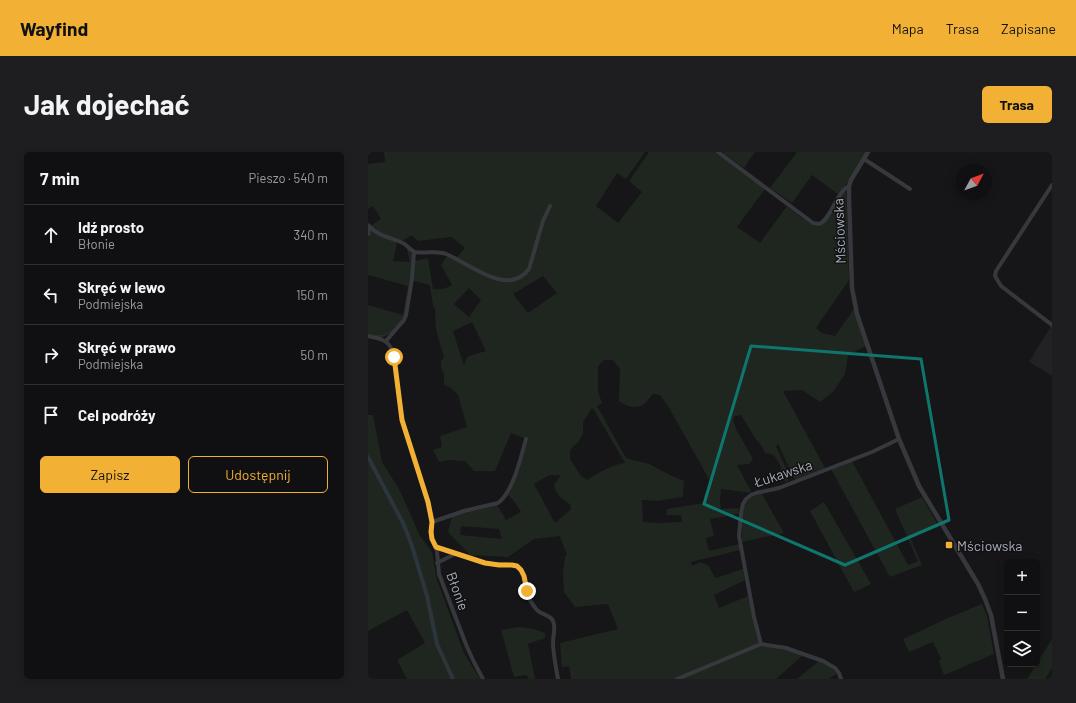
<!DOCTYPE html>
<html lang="pl">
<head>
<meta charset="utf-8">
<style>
  :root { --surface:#101012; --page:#1e1e20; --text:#f1f3f6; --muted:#9c9d9f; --line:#303032; --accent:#f2b134 }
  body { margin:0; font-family:Barlow,sans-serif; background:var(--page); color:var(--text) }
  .controls { position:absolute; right:12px; bottom:12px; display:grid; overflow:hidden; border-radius:6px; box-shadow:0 2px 10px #0003 }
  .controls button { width:36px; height:36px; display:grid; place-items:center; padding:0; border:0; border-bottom:1px solid var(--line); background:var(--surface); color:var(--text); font:20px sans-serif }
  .compass { position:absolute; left:588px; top:12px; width:36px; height:36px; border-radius:50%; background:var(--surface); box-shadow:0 2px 10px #0003; rotate:49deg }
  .stop { position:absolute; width:12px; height:12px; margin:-9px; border:3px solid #f2b134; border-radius:50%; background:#fff }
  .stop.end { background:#f2b134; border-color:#fff; box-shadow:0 1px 4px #0008 }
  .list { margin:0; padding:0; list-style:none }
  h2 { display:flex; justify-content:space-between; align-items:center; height:52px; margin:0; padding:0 16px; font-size:17px }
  h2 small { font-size:13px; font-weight:400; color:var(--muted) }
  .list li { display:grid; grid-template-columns:26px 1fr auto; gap:12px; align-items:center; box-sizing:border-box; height:60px; padding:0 16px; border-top:1px solid var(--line) }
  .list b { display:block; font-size:15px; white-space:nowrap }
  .list p { margin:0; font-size:13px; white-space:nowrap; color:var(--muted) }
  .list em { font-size:13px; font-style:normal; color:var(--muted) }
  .actions { display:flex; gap:8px; padding:12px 16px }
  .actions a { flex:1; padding:9px 0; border:1px solid var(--accent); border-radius:6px; text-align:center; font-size:14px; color:var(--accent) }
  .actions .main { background:var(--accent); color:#111 }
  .icon { flex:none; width:22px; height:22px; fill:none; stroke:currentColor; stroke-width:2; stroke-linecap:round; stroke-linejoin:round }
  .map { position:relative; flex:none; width:684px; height:527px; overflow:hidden; border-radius:6px }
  header { display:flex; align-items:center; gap:24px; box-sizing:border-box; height:56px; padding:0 20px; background:var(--accent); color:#111 }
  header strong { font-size:19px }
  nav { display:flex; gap:22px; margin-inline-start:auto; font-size:14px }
  .intro { display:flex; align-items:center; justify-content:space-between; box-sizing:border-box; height:96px; padding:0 24px }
  h1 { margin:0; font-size:28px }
  .button { padding:10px 18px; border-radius:6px; background:var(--accent); color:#111; font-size:14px; font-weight:700 }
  main { display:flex; gap:24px; padding:0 24px }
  aside { flex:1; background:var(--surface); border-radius:6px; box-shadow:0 2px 10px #0003 }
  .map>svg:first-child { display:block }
  .built { fill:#222225 }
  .green { fill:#1e261f; fill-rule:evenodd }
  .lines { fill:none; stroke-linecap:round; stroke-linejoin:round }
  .stream { stroke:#2c353c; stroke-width:1 }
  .canal { stroke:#2c353c; stroke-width:4 }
  .minor { stroke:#37383d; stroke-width:4 }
  .tertiary { stroke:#37383d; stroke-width:4.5 }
  .route { stroke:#f2b134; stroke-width:5 }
  .marked { fill:none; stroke:#0f766e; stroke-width:3; stroke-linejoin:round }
  .poi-dot { fill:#f2b134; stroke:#111113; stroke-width:1.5 }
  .labels { text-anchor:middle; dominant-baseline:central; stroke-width:3; stroke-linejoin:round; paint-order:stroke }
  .street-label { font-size:14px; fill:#a8adb8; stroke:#111113 }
  .poi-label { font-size:14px; fill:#a8adb8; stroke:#111113; text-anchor:start }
</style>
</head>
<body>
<header>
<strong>Wayfind</strong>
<nav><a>Mapa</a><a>Trasa</a><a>Zapisane</a></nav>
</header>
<div class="intro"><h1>Jak dojechać</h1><a class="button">Trasa</a></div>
<main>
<aside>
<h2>7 min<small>Pieszo · 540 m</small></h2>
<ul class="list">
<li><svg class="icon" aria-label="ahead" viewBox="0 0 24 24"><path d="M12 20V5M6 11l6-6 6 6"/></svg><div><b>Idź prosto</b><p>Błonie</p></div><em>340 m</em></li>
<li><svg class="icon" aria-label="left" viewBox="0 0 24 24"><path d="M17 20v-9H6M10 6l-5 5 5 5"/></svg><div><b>Skręć w lewo</b><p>Podmiejska</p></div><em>150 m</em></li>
<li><svg class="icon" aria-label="right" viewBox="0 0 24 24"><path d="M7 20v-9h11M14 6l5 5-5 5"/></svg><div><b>Skręć w prawo</b><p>Podmiejska</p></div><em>50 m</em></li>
<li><svg class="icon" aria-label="arrive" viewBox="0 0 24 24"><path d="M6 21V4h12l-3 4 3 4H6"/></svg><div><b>Cel podróży</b></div></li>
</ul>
<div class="actions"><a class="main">Zapisz</a><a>Udostępnij</a></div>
</aside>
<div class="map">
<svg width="684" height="527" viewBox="0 0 684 527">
  <rect width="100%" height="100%" fill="#161618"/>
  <path class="built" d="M683 174 684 175V222L683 223 661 210Z"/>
  <g class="green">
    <path d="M16 0H277L258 27 249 21 228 54 250 71 274 40 261 29 281 0H347L397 37 369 75 392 91 419 54C420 56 440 70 443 72 446 73 449 74 452 75L474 42 476 40H478L481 128 448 176 454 181 467 184 486 157 498 194 480 203 477 222 465 240 452 250 434 238 415 239 457 316 427 328 410 292 408 294 421 323 420 330C410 328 414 323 413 316 412 312 408 307 406 303L397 301 393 293 387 286 373 263 367 264 365 268 368 277 385 307 381 312 369 313 384 341 353 337 352 348 353 357 371 356 370 362 342 367 346 384 338 386 341 399 371 392 372 398 323 410 324 414 332 410 341 414 347 426 375 417 377 428 346 443 351 456 380 444 390 489V493L427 500 434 504 408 527H203L201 514 194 515 192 491 250 477 240 452 207 455 196 440 195 418 196 416 197 405 199 403 192 384 166 387 140 405 102 403 80 380 84 364 129 353 138 368 153 360 147 350 140 343 151 319 160 287 153 285 143 281 127 319H106L97 309 80 308 71 310 65 298 74 295 72 284 99 275 90 243 83 236 76 233V222L73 216V209L76 206 68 177 67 157 65 154 62 133 46 129 47 109 60 106 65 137C73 138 77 137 84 133L73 113 78 105H89L97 96 84 85 50 89 43 83C41 85 38 87 35 88 23 89 12 81 3 74L13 67 5 54 0 57V12L17 10ZM175 124 189 141 160 161 145 142ZM101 136 113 148 101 165 86 152ZM104 170 118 199 101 204 98 207 96 214 85 179ZM236 208H245L252 217 251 249C257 254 269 258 276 252 279 249 282 245 285 242L292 243 300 254 342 329 337 343H336V351L299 357 298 363H313L314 370 291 371 275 370 274 348 289 349 315 345 316 329 304 324 281 312 258 306 229 254 234 251 230 240V214ZM224 256 226 258 257 311C245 312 228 322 219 328L213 324 202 307V298L211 289 215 282V270ZM182 323H193L186 333C188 343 194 347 202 352L203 357 187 371 166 332ZM93 374 131 377 134 387 92 383Z"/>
    <path d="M356 0H387L376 16 355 1Z"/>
    <path d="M429 0H499L471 43 444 23 424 51 402 36Z"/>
    <path d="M2 77 29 90 25 109 42 110 41 107 39 96C41 98 42 98 43 100 48 109 39 160 34 168 30 174 22 183 15 185 11 186 5 184 0 183V153L35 163 40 134 0 123V87Z"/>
    <path d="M0 263H5L14 310 31 337 52 384 64 400 69 428 96 501 112 527H39L29 508 57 491 39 458 0 479Z"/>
    <path d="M484 309 540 413 550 409 527 357 554 345 571 375 556 379 542 385 554 413 522 425 463 317Z"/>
    <path d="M394 342 416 381 374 390C374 378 372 354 382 346 385 343 390 343 394 342Z"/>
    <path d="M456 350 503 432 486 440 442 359Z"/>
    <path d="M614 452 619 464 626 502 576 523 571 509 573 507 565 490 541 500 535 487 580 466Z"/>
    <path d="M151 475 166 477 177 481V486L160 492 167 527H160L159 523 146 525 133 478Z"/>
    <path d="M684 487V516L677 527H659Z"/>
    <path d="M451 509 462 515 469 522 460 527H429Z"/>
  </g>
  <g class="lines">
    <path class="stream" d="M9 184C17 185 22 181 27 176"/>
    <path class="canal" d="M0 305 36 373 44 394 59 444 69 492 85 527"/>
    <g class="minor">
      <path d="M350 0 445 71C447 71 449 72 451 72 462 69 469 39 481 34"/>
      <path d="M496 7 542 37"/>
      <path d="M684 33 628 119 627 124 633 134 684 173"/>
      <path d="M0 73C11 85 22 85 35 91 39 93 43 99 47 100 57 102 69 98 78 102 101 111 140 146 161 117L175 69 182 54"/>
      <path d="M0 82 2 75"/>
      <path d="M0 184C12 187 20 187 25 200L34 268 60 350 64 370V387L69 399 71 422 99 495 107 512 115 527"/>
      <path d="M18 189 36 168 38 163 44 127 46 100"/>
      <path d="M64 370 96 359 130 351C145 340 153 305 158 287"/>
      <path d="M68 395 117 411C125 413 145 411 150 415 158 421 157 432 159 441 161 447 164 452 168 457 173 463 183 463 185 469 188 475 185 484 185 490 185 502 188 515 190 527"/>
      <path d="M69 411 87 402"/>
      <path d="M393 492 386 465 371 384 373 361 375 352 378 347 383 343 388 341 411 336 504 300 531 287"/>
      <path d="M309 527 393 492 418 496 455 509 467 516 471 521 473 527"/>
    </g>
    <path class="tertiary" d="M500 0 483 28 481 34V46L484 136 489 162 531 287 551 334 610 432 617 447 623 463 635 527"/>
  </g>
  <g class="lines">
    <path class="route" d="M26 205 34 268 60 350 64 370 63 380 64 387 68 395 117 411 131 413H144L149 414 153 418 156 424 159 439"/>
  </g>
  <path class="marked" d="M383 194 553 207 581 368 477 413 336 352Z"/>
  <rect class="poi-dot" x="577" y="389" width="8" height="8" rx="2"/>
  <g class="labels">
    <g class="street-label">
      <text transform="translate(471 79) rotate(-92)">Mściowska</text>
      <text transform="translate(415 321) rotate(-18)">Łukawska</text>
      <text transform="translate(90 439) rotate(70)">Błonie</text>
    </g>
    <g class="poi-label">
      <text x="589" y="393">Mściowska</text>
    </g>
  </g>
</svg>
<div class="controls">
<button>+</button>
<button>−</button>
<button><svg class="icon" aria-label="layers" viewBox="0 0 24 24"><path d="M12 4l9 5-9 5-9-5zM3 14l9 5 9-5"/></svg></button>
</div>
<svg class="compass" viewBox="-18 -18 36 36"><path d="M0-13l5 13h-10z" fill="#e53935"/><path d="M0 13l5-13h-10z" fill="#9c9d9f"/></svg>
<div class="stop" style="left:26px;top:205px"></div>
<div class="stop end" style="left:159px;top:439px"></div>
</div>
</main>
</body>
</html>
